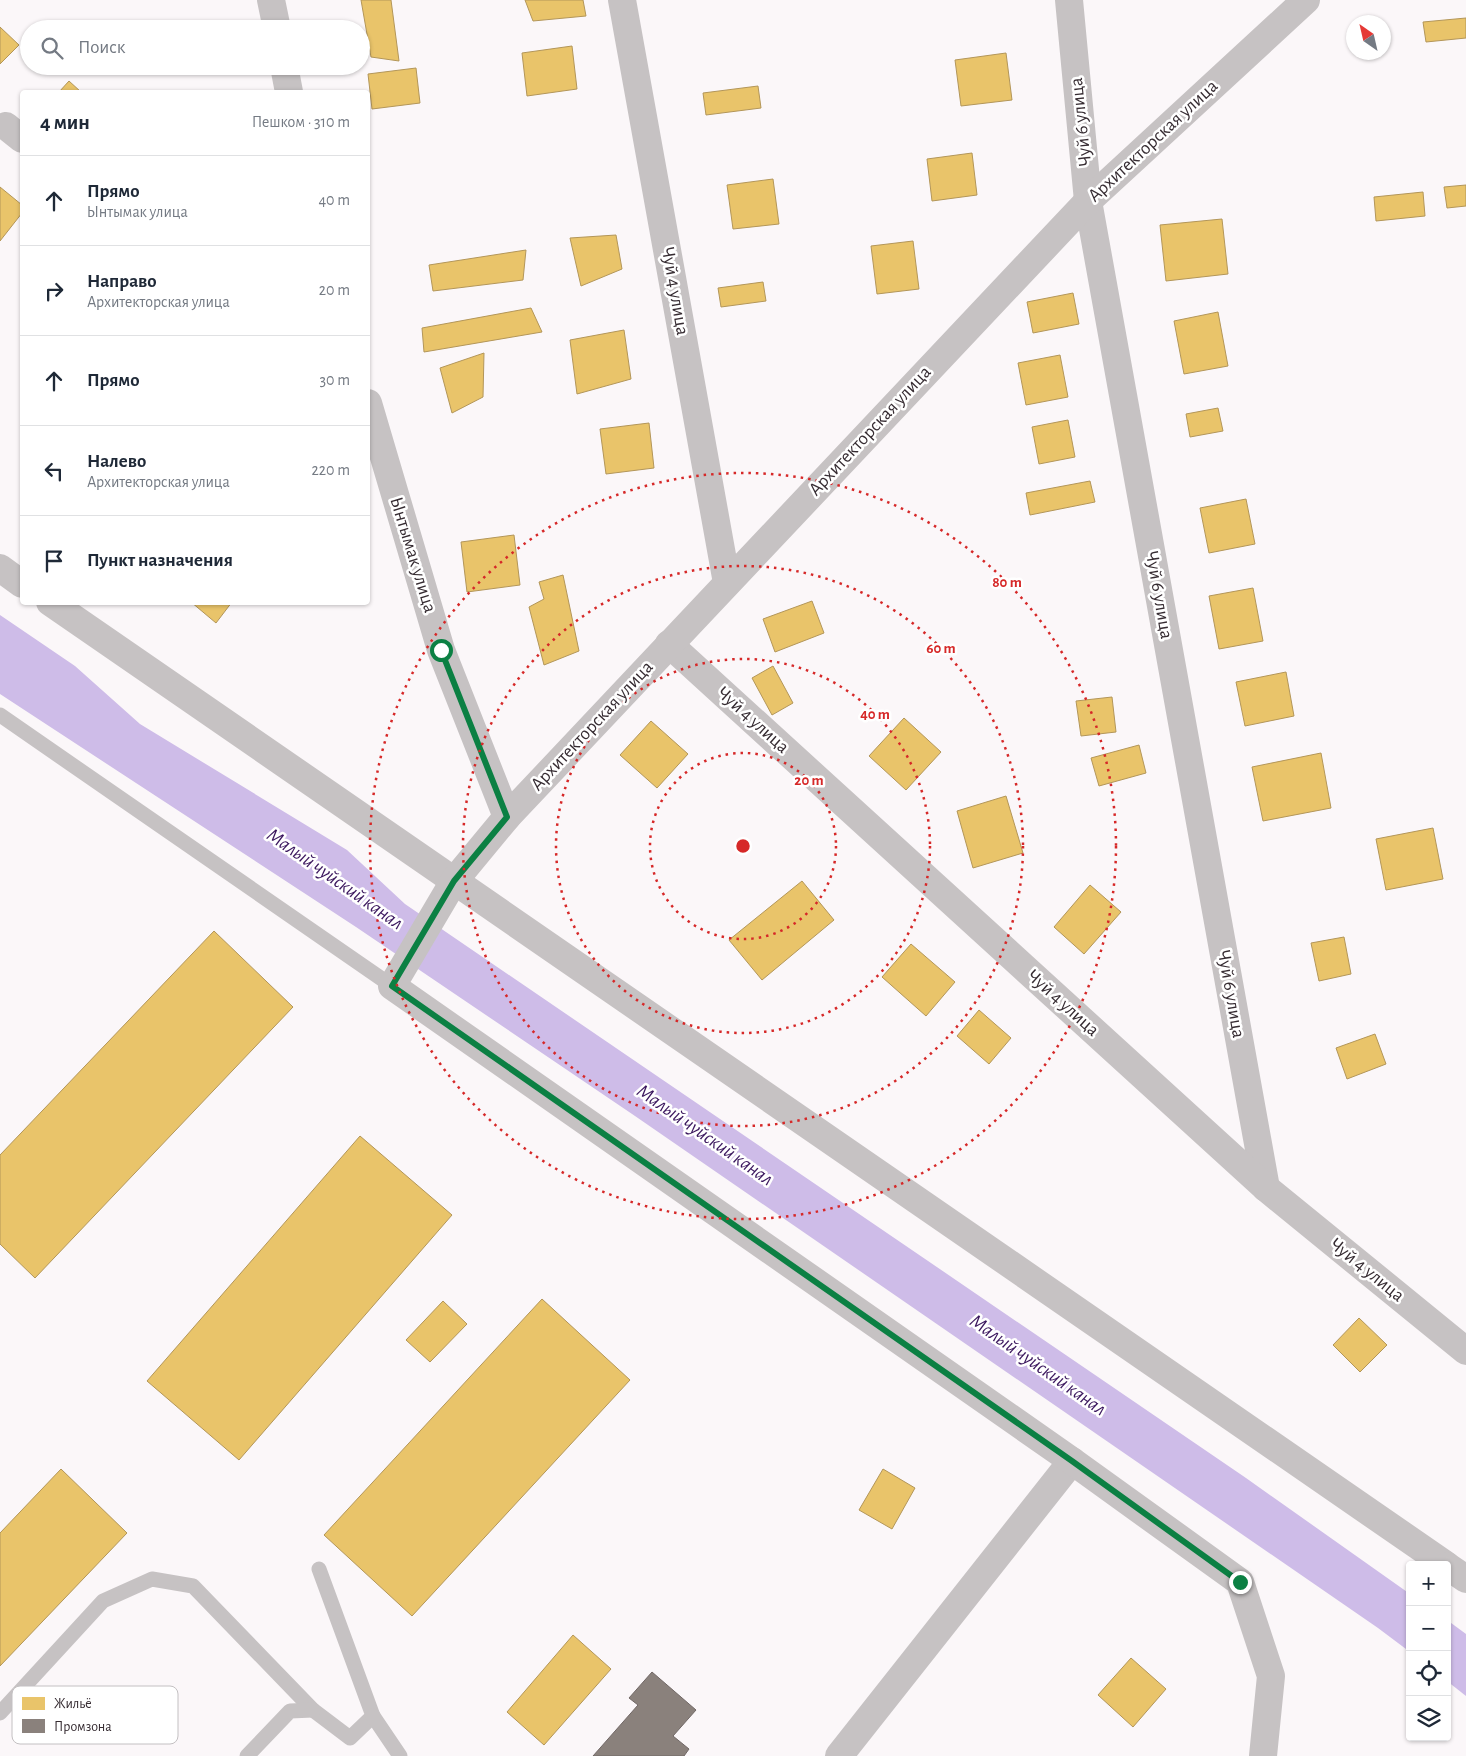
<!DOCTYPE html>
<html lang="ru">
<head>
<meta charset="utf-8">
<style>
  :root { --surface:#fff; --page:#f6f6f7; --text:#1f2937; --muted:#747a83; --line:#e0e1e3 }
  body { margin:0; font-family:"Alegreya Sans",sans-serif; background:var(--page); color:var(--text) }
  .controls { position:absolute; right:15px; bottom:15px; display:grid; overflow:hidden; border-radius:5px; box-shadow:0 1px 4px #0004 }
  .controls button { width:45px; height:45px; display:grid; place-items:center; padding:0; border:0; border-bottom:1px solid var(--line); background:var(--surface); color:var(--text); font:25px sans-serif }
  .compass { position:absolute; left:1346px; top:15px; width:45px; height:45px; border-radius:50%; background:var(--surface); box-shadow:0 1px 4px #0004; rotate:326deg }
  .stop { position:absolute; width:15px; height:15px; margin:-11px; border:4px solid #0b8043; border-radius:50%; background:#fff }
  .stop.end { background:#0b8043; border-color:#fff; box-shadow:0 1px 5px #0008 }
  .list { margin:0; padding:0; list-style:none }
  h2 { display:flex; justify-content:space-between; align-items:center; height:65px; margin:0; padding:0 20px; font-size:21px }
  h2 small { font-size:16px; font-weight:400; color:var(--muted) }
  .list li { display:grid; grid-template-columns:32px 1fr auto; gap:15px; align-items:center; box-sizing:border-box; height:90px; padding:0 20px; border-top:1px solid var(--line) }
  .list b { display:block; font-size:19px; white-space:nowrap }
  .list p { margin:0; font-size:16px; white-space:nowrap; color:var(--muted) }
  .list em { font-size:16px; font-style:normal; color:var(--muted) }
  .icon { flex:none; width:28px; height:28px; fill:none; stroke:currentColor; stroke-width:2; stroke-linecap:round; stroke-linejoin:round }
  .map { position:relative; flex:none; width:1466px; height:1756px; overflow:hidden }
  .search { position:absolute; background:var(--surface); box-shadow:0 1px 4px #0004; left:20px; top:20px; width:350px; height:55px; display:flex; align-items:center; gap:12px; box-sizing:border-box; padding:0 18px; border-radius:28px; color:var(--muted); font-size:19px }
  .panel { position:absolute; background:var(--surface); box-shadow:0 1px 4px #0004; left:20px; top:90px; width:350px; height:515px; border-radius:5px }
  .map>svg:first-child { display:block }
  .water { fill:#cebce8 }
  .homes { fill:#e9c46a; stroke:#b39659 }
  .industry { fill:#8a817c; stroke:#716866 }
  .lines { fill:none; stroke-linecap:round; stroke-linejoin:round }
  .lane { stroke:#c6c2c3; stroke-width:15 }
  .street { stroke:#c6c2c3; stroke-width:28 }
  .route { stroke:#0b8043; stroke-width:6 }
  .ring { fill:none; stroke:#d62828; stroke-width:2.5; stroke-dasharray:2.5 5 }
  .labels { text-anchor:middle; dominant-baseline:central; stroke-width:5; stroke-linejoin:round; paint-order:stroke }
  .street-label { font-size:19px; fill:#362c32; stroke:#fff }
  .water-label { font-size:20px; font-style:italic; fill:#3a165d; stroke:#fff }
  .key { fill:#fff; stroke:#c3c0c2; stroke-width:1 }
  .key-label { font-size:14px; fill:#362c32 }
  .centre { fill:#d62828; stroke:#fff; stroke-width:2.5 }
  .ring-label { font-size:15px; text-anchor:middle; font-weight:bold; fill:#d62828; stroke:#fff; stroke-width:5; stroke-linejoin:round; paint-order:stroke }
</style>
</head>
<body>
<div class="map">
<svg width="1466" height="1756" viewBox="0 0 1466 1756">
  <rect width="100%" height="100%" fill="#fbf7f9"/>
  <g class="water">
    <path d="M0 615 75 666 140 724 347 850 405 904 1246 1478 1410 1594V1652L1378 1628 635 1116 356 927 0 694Z"/>
    <path d="M1447 1620 1466 1634V1696L1447 1681Z"/>
  </g>
  <g class="homes">
    <path d="M361 0H391L399 61 371 57Z"/>
    <path d="M525 0H583L586 16 533 21Z"/>
    <path d="M1466 18V38L1426 42 1423 22Z"/>
    <path d="M0 27 19 45 0 64Z"/>
    <path d="M572 46 577 89 527 96 522 53Z"/>
    <path d="M1006 53 1012 100 961 106 955 60Z"/>
    <path d="M416 68 420 103 372 109 368 74Z"/>
    <path d="M69 81 81 92H59Z"/>
    <path d="M758 86 761 108 706 115 703 93Z"/>
    <path d="M972 153 977 195 932 201 927 159Z"/>
    <path d="M773 179 779 224 733 229 727 185Z"/>
    <path d="M1466 185V206L1447 208 1444 187Z"/>
    <path d="M0 187 22 205V213L0 241Z"/>
    <path d="M1423 192 1425 216 1376 221 1374 197Z"/>
    <path d="M1222 219 1228 274 1166 281 1160 225Z"/>
    <path d="M616 235 622 269 581 286 570 238Z"/>
    <path d="M913 241 919 289 877 294 871 246Z"/>
    <path d="M526 250 523 280 433 291 429 265Z"/>
    <path d="M763 282 766 301 721 307 718 288Z"/>
    <path d="M1073 293 1079 324 1033 333 1027 302Z"/>
    <path d="M531 308 542 332 424 352 422 328Z"/>
    <path d="M1218 312 1228 366 1184 374 1174 321Z"/>
    <path d="M624 330 631 379 577 394 570 340Z"/>
    <path d="M484 353 483 397 452 413 440 368Z"/>
    <path d="M1060 355 1068 397 1026 405 1018 363Z"/>
    <path d="M1218 408 1223 431 1190 437 1186 414Z"/>
    <path d="M1068 420 1075 457 1039 464 1032 427Z"/>
    <path d="M649 423 654 468 606 474 600 429Z"/>
    <path d="M1090 481 1095 502 1030 515 1026 493Z"/>
    <path d="M1246 499 1255 544 1209 553 1200 508Z"/>
    <path d="M514 535 520 585 467 592 461 542Z"/>
    <path d="M563 575 579 651 544 665 529 607 544 599 539 582Z"/>
    <path d="M1253 588 1263 641 1219 649 1209 596Z"/>
    <path d="M812 601 824 633 775 652 763 619Z"/>
    <path d="M191 602H232L216 623Z"/>
    <path d="M773 666 793 703 772 715 752 678Z"/>
    <path d="M1286 672 1294 716 1245 726 1236 682Z"/>
    <path d="M1112 697 1116 732 1081 736 1076 701Z"/>
    <path d="M904 718 941 752 906 790 869 756Z"/>
    <path d="M651 721 688 754 657 788 620 755Z"/>
    <path d="M1139 745 1146 773 1099 786 1091 758Z"/>
    <path d="M1321 753 1331 808 1263 821 1252 767Z"/>
    <path d="M1006 796 1023 853 973 868 957 811Z"/>
    <path d="M1433 828 1443 879 1386 890 1376 839Z"/>
    <path d="M802 881 834 920 762 980 729 940Z"/>
    <path d="M1090 885 1121 912 1084 954 1054 927Z"/>
    <path d="M214 931 293 1007 35 1278 0 1244V1155Z"/>
    <path d="M1344 937 1351 974 1319 981 1311 943Z"/>
    <path d="M911 944 955 982 926 1016 882 977Z"/>
    <path d="M979 1010 1011 1038 989 1064 957 1036Z"/>
    <path d="M1375 1034 1386 1064 1347 1079 1336 1048Z"/>
    <path d="M360 1136 452 1215 239 1460 147 1381Z"/>
    <path d="M542 1299 630 1380 412 1616 324 1535Z"/>
    <path d="M443 1301 467 1324 430 1362 406 1340Z"/>
    <path d="M1359 1318 1387 1345 1360 1372 1333 1345Z"/>
    <path d="M61 1469 127 1533 0 1666V1533Z"/>
    <path d="M883 1469 915 1488 892 1529 859 1510Z"/>
    <path d="M573 1635 611 1669 544 1745 507 1712Z"/>
    <path d="M1131 1658 1166 1689 1133 1727 1098 1695Z"/>
  </g>
  <path class="industry" d="M652 1672 696 1710 673 1736 689 1749 684 1756H593L638 1705 629 1698Z"/>
  <g class="lines">
    <g class="lane">
      <path d="M0 715 392 986"/>
      <path d="M0 1713 103 1601 152 1579 193 1586 313 1710 350 1738 373 1716 319 1569"/>
      <path d="M373 1716 400 1756"/>
      <path d="M247 1756 290 1711 313 1710"/>
    </g>
    <g class="street">
      <path d="M271 0 277 29"/>
      <path d="M622 0 727 583"/>
      <path d="M1069 0 1088 201 1266 1188"/>
      <path d="M284 66 289 92"/>
      <path d="M6 126 22 139"/>
      <path d="M368 403 441 650 507 817"/>
      <path d="M0 568 22 584"/>
      <path d="M50 602 1446 1565"/>
      <path d="M669 644 1266 1188 1466 1351"/>
      <path d="M1447 1566 1466 1579"/>
      <path d="M839 1756 1072 1461"/>
      <path d="M1263 1756 1271 1676 1240 1582 1072 1461 392 986 454 881 507 817 1088 201 1306 0"/>
    </g>
  </g>
  <g class="lines">
    <path class="route" d="M441 650 507 817 454 881 392 986 1072 1461 1240 1582"/>
  </g>
  <g class="ring">
    <circle cx="743" cy="846" r="93"/>
    <circle cx="743" cy="846" r="187"/>
    <circle cx="743" cy="846" r="280"/>
    <circle cx="743" cy="846" r="373"/>
  </g>
  <g class="labels">
    <g class="street-label">
      <text transform="translate(1081 122) rotate(-96)">Чуй 6 улица</text>
      <text transform="translate(1153 141) rotate(-43)">Архитекторская улица</text>
      <text transform="translate(675 291) rotate(80)">Чуй 4 улица</text>
      <text transform="translate(870 431) rotate(-47)">Архитекторская улица</text>
      <text transform="translate(413 555) rotate(73)">Ынтымак улица</text>
      <text transform="translate(1159 595) rotate(80)">Чуй 6 улица</text>
      <text transform="translate(753 720) rotate(42)">Чуй 4 улица</text>
      <text transform="translate(592 726) rotate(-47)">Архитекторская улица</text>
      <text transform="translate(1231 994) rotate(80)">Чуй 6 улица</text>
      <text transform="translate(1063 1003) rotate(42)">Чуй 4 улица</text>
      <text transform="translate(1367 1270) rotate(39)">Чуй 4 улица</text>
    </g>
    <g class="water-label">
      <text transform="translate(335 879) rotate(35)">Малый чуйский канал</text>
      <text transform="translate(705 1135) rotate(35)">Малый чуйский канал</text>
      <text transform="translate(1038 1365) rotate(35)">Малый чуйский канал</text>
    </g>
  </g>
  <rect x="12" y="1686" width="166" height="58" rx="8" class="key"/>
  <rect x="22" y="1697" width="23" height="13" fill="#e9c46a"/>
  <rect x="22" y="1719" width="23" height="14" fill="#8a817c"/>
  <g class="key-label">
    <text x="54" y="1708">Жильё</text>
    <text x="54" y="1731">Промзона</text>
  </g>
  <circle cx="743" cy="846" r="8" class="centre"/>
  <g class="ring-label">
    <text x="1007" y="587">80 m</text>
    <text x="941" y="653">60 m</text>
    <text x="875" y="719">40 m</text>
    <text x="809" y="785">20 m</text>
  </g>
</svg>
<div class="controls">
<button>+</button>
<button>−</button>
<button><svg class="icon" aria-label="locate" viewBox="0 0 24 24"><circle cx="12" cy="12" r="6"/><path d="M12 2v4M12 18v4M2 12h4M18 12h4"/></svg></button>
<button><svg class="icon" aria-label="layers" viewBox="0 0 24 24"><path d="M12 4l9 5-9 5-9-5zM3 14l9 5 9-5"/></svg></button>
</div>
<svg class="compass" viewBox="-18 -18 36 36"><path d="M0-13l5 13h-10z" fill="#e53935"/><path d="M0 13l5-13h-10z" fill="#747a83"/></svg>
<div class="stop" style="left:441px;top:650px"></div>
<div class="stop end" style="left:1240px;top:1582px"></div>
<div class="search"><svg class="icon" aria-label="search" viewBox="0 0 24 24"><circle cx="10" cy="10" r="6"/><path d="M15 15l6 6"/></svg>Поиск</div>
<section class="panel">
<h2>4 мин<small>Пешком · 310 m</small></h2>
<ul class="list">
<li><svg class="icon" aria-label="ahead" viewBox="0 0 24 24"><path d="M12 20V5M6 11l6-6 6 6"/></svg><div><b>Прямо</b><p>Ынтымак улица</p></div><em>40 m</em></li>
<li><svg class="icon" aria-label="right" viewBox="0 0 24 24"><path d="M7 20v-9h11M14 6l5 5-5 5"/></svg><div><b>Направо</b><p>Архитекторская улица</p></div><em>20 m</em></li>
<li><svg class="icon" aria-label="ahead" viewBox="0 0 24 24"><path d="M12 20V5M6 11l6-6 6 6"/></svg><div><b>Прямо</b></div><em>30 m</em></li>
<li><svg class="icon" aria-label="left" viewBox="0 0 24 24"><path d="M17 20v-9H6M10 6l-5 5 5 5"/></svg><div><b>Налево</b><p>Архитекторская улица</p></div><em>220 m</em></li>
<li><svg class="icon" aria-label="arrive" viewBox="0 0 24 24"><path d="M6 21V4h12l-3 4 3 4H6"/></svg><div><b>Пункт назначения</b></div></li>
</ul>
</section>
</div>
</body>
</html>
